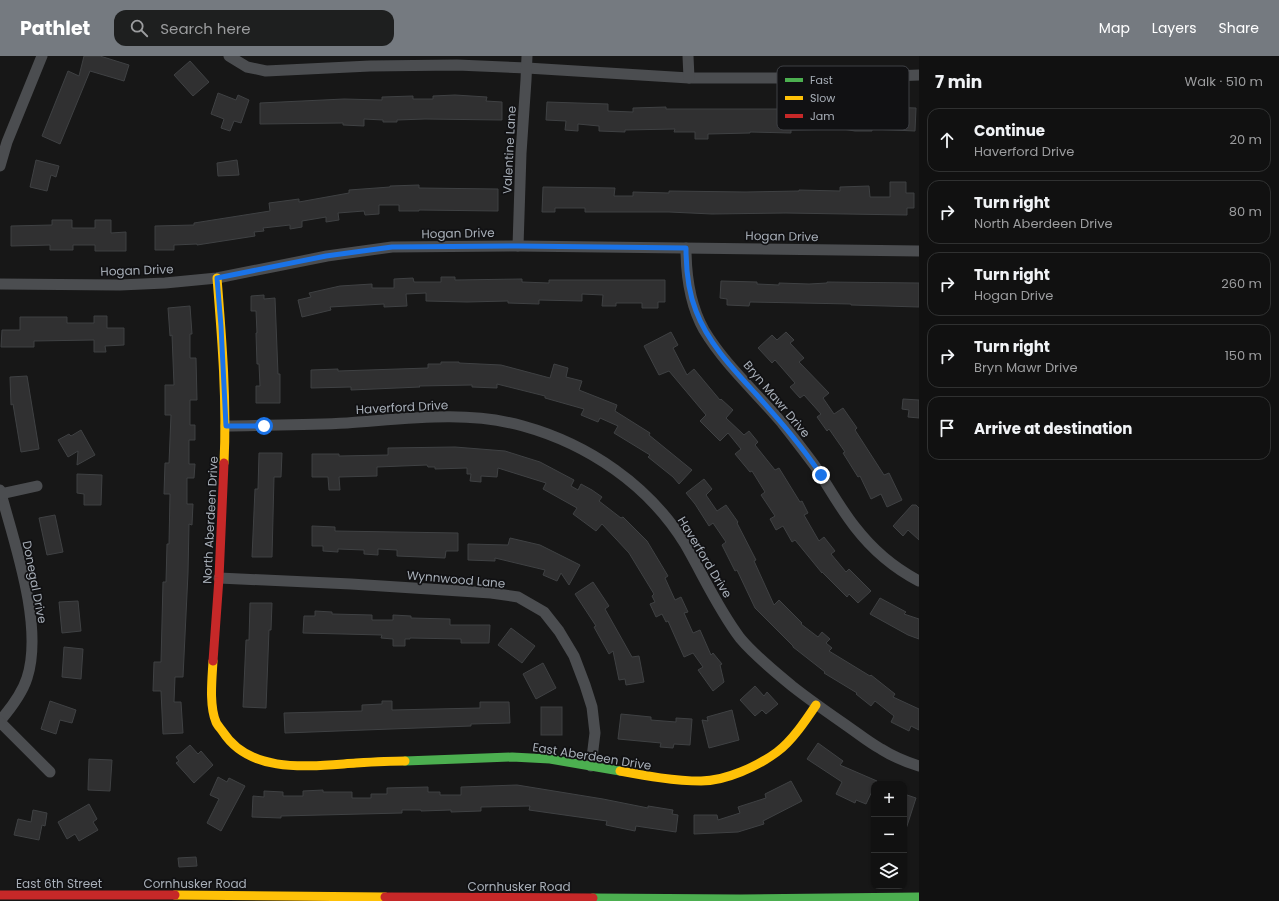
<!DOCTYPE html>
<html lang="en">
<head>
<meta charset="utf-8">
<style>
  :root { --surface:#111; --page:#1e1f1f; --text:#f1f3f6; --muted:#9c9d9f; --line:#303131; --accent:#757a80 }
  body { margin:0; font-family:Poppins,sans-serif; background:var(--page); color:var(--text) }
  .controls { position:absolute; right:12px; bottom:12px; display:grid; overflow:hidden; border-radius:8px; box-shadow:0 1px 3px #0004 }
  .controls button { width:36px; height:36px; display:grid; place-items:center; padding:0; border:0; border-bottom:1px solid var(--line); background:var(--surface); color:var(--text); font:20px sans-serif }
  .stop { position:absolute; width:12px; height:12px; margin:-9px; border:3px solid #1a73e8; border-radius:50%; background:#fff }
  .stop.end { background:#1a73e8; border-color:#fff; box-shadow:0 1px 4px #0008 }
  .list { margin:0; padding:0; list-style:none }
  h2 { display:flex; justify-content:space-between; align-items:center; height:52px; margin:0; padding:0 16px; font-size:17px }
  h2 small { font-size:13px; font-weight:400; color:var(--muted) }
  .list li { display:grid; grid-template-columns:26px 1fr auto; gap:12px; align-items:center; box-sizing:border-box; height:64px; margin:0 8px 8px; padding:0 8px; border:1px solid var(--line); border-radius:12px }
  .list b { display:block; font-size:15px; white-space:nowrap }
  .list p { margin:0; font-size:13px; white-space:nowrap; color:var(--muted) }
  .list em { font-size:13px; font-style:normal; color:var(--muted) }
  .icon { flex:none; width:22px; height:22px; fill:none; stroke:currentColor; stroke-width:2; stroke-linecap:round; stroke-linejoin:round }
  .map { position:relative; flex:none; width:919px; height:845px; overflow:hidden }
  header { display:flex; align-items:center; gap:24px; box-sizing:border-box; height:56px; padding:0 20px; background:var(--accent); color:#fff }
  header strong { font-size:19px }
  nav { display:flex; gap:22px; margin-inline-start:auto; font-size:14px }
  .search { width:280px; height:36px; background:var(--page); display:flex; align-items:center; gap:10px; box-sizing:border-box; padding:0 14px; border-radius:12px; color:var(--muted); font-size:15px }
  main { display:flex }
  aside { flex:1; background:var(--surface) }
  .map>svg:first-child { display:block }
  .building { fill:#303031; stroke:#3f4143 }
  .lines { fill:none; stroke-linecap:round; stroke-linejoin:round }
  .street { stroke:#4b4d50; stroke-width:11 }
  .fast { stroke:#4caf50; stroke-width:9 }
  .slow { stroke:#ffc107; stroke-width:9 }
  .jam { stroke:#c62828; stroke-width:9 }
  .route { stroke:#1a73e8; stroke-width:5 }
  .labels { text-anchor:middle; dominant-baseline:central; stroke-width:3.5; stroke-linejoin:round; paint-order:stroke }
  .street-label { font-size:12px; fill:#a8afb8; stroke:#111113 }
  .key { fill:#111113; stroke:#3e4045; stroke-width:1 }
  .key-label { font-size:11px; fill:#a8afb8 }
</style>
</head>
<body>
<header>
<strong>Pathlet</strong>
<div class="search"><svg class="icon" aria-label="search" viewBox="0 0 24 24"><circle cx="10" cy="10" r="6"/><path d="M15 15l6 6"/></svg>Search here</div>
<nav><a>Map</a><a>Layers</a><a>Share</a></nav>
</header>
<main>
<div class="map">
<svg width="919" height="845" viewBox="0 0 919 845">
  <rect width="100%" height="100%" fill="#171717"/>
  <g class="building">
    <path d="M84 0H100L129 9 124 25 90 15 60 88 42 80 68 15 79 20Z"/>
    <path d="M190 5 209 26 193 40 174 19Z"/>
    <path d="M218 37 236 44 238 39 249 44 241 67 234 65 230 75 221 72 224 63 211 58Z"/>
    <path d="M455 39 487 41 486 45 502 46V64L425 63 397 64V66H383V64L364 63V70L343 69V67L260 68V47L344 43 382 44V41L413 40V43H433V40Z"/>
    <path d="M547 46 608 48V55L633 56V52L666 51V53H832L833 56 884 58V51L916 52 915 75 872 73V75H855L843 73 791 74V77L750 76V77L708 78V83H695V76H674L675 73 625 74V76L599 75V70L578 68V75L565 74 566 65 546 64Z"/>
    <path d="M36 104 59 110 56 121 51 119 47 135 30 131Z"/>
    <path d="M237 104 239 119 218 120 217 107Z"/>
    <path d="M890 126H906V137H914V152H907V159L786 157 712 158 669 156H585V152H555V156H542L543 131 615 132 614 140H633V136L669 137V135L745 136 799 135V134L840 135V131L869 130 870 141H890Z"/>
    <path d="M419 129V132L498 133V155L419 154V155H399V149H379V158L365 159 364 155 338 157 339 164 326 166V161L302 165V171L290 173V169L263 172 264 175 254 176 255 180 197 189V188L174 189V194H155V170L194 169V167L270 155 269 147 299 143V146L349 137V134L390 131V130Z"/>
    <path d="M52 164H72V172H95V164H111V177L126 176V195H95V189H73V194H50V189L11 190V170L52 169Z"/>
    <path d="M441 221H455V224L522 223V226L549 227V224H665V246H658V252H642V247H616V250H602L603 239 582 238V245L539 244V248L508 247V245L467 246 426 245V237L406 238 407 250 384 251V248L330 251 331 254 302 261 298 244 311 241 309 237 340 230 372 228V232H394V223L413 222 414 226H441Z"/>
    <path d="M721 225 757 226V228L779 229V227L809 228 827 227V226L919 227V251L851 249V248L750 246 749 250 727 249V243L720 242Z"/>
    <path d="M264 239V243L275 242 278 318H280V347H256V330H260L259 308H257L256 277H257L256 255H251V240Z"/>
    <path d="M190 250 192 278H190V302H196L197 344H190V369H195V384H189V408H195L194 422H187V448H193L192 469 189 468 188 517 183 621H175L174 646H181L183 677 163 678 161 635H153L154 606H161L163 526H166L167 488H169L170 438H164L165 407H169L171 359H165V329H174L172 279 170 280 168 252Z"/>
    <path d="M94 260H107V272H124V289L105 290 106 296H94V284L34 285V291H1L2 274H20V261H67V267H94Z"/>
    <path d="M671 276 678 289 673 292 687 319 694 313 720 344 721 343 733 354 726 362 744 379 749 375 758 386 755 389 775 414 779 412 800 446 802 445 808 457 804 459 819 485 824 481 835 495 831 498 846 516 849 513 871 535 858 547 849 538 847 541 822 516V517L795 484 792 486 783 470 776 474 770 463 775 460 761 439 765 436 752 415 750 416 735 398 741 393 728 377 720 385 700 365 706 359 669 315 659 319 644 290Z"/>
    <path d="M786 276 794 284 790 287 804 302 799 306 829 337 823 342 834 358 843 352 857 372 855 374 884 419 889 417 902 444 887 451 881 438 871 443 860 420 858 421 843 397 845 396 829 373 827 375 817 361 821 358 804 339 800 342 790 331 795 327 775 304 772 307 758 292 772 279 777 284Z"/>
    <path d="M441 306H459V307L501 309 550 322 554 308 568 312 566 321 582 325 579 334 617 349 615 355 650 377 649 379 692 414 679 428 673 421 648 401 650 399 614 377 618 370 600 362 598 366 581 359 584 353 545 342V340L497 328V332L472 331V329L419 330 420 331 351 334V331L311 332V314L338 313V315L428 312V308H441Z"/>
    <path d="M27 320 39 393 21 396 13 348 11 349 10 321Z"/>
    <path d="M903 343 919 344V362L908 361 909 354 902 353Z"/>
    <path d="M81 374 95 399 77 409 78 395 68 401 58 384 69 378 71 380Z"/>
    <path d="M455 391 505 395 540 406 574 424 571 430 578 434 581 428 592 434 602 441 599 445 621 462 623 461 647 485 668 520 665 522 675 544 681 541 688 556 684 557 693 577 700 574 711 599 713 597 722 608 720 609 724 626 713 635 698 614 703 611 693 597 684 601 668 565 666 566 662 558 656 561 650 548 655 546 652 540 654 538 629 497 602 468 596 475 573 458 577 452 543 433 546 427 498 412 497 421 481 420V426L470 425 471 418H467V412L435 413V411H428L427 409 377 411V420L339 421 340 434H329L328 421H312V398H339V400L388 399V392Z"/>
    <path d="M259 397H282L281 421H274L272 501H252L255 433H258Z"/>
    <path d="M77 418 102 419 101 449H84V438L77 437Z"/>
    <path d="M704 423 712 433 706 439 717 455 726 449 738 466 737 467 756 504 754 505 774 549 779 544 802 567 801 568 818 581 822 576 830 583 826 587 832 592 829 595 870 620 871 619 895 638 893 641 919 653V674L911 670 909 675 891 666 894 660 875 645 871 650 856 638 857 637 824 617 825 616 793 591V590L755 552 737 514 735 515 722 489 726 486 713 467 709 470 695 448 686 437Z"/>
    <path d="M912 449H916L919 452V484L908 474 903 480 893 470Z"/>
    <path d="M55 459 63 496 47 499 39 462Z"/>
    <path d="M312 470 335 471V475L458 477V495H446L445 502 397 500V494L378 493V499L364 498V494L338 493V496L323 495V490H312Z"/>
    <path d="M510 482 540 489 580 509 569 529 561 517 557 525 543 519 545 514 495 502V505L468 504V488L508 489Z"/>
    <path d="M593 526 609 550 605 553 632 601 639 600 644 626 626 629 625 623 619 624 613 595 609 598 594 571 596 570 575 538Z"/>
    <path d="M880 542 906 556 904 558 919 563V583L908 579 870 558Z"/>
    <path d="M78 545 81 575 62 577 59 546Z"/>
    <path d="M250 547H272L271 574H269L266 652 243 651 246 584H249Z"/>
    <path d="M315 555 332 556V558L372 559V564H393V559L411 560V562L450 563V569H490L489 587H461V583L410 582V583H405V590H393V583L381 582 382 579 303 577 304 560H315Z"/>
    <path d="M511 572 535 590 522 607 498 589Z"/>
    <path d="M64 591 83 593 81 623 62 621Z"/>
    <path d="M543 607 556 632 536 643 523 618Z"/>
    <path d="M755 630 764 640 767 636 778 648 766 658 762 654 755 660 740 644Z"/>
    <path d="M50 645 76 654 72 667 60 664 56 678 41 673Z"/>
    <path d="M382 645H392V654L480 652V646H509L510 667 471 668V670L285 677 284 657 362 655V649L382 648Z"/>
    <rect x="541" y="651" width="21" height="28"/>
    <path d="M732 654 739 684 709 692 702 664 708 665 707 661Z"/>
    <path d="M621 658 651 661V664L676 666V662L692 663 690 689 674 688 673 692 660 691 661 687 618 683Z"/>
    <path d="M818 687 843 705 840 709 877 725 875 728H874V731L866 748 856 744 855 747 836 738 842 726 807 703Z"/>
    <path d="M190 689 198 698 201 695 213 709 194 727 176 707 179 705 176 701Z"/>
    <path d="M89 703 112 704 110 735 88 734Z"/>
    <path d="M218 721 227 726 229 722 245 730 221 775 207 767 219 743 210 739Z"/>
    <path d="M791 725 802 745 763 765 764 768 738 776 694 778V759H717L718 764 740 757 738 751 766 742 765 738Z"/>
    <path d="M517 729 603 743 648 752V750L673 754 672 758 678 759 676 776 636 770 635 775 606 769 607 765 529 754 530 750 481 751V755L451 756V754L421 755V754H402V757L281 760V762L252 761 253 740 264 741V735L283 736V740H303V735L323 734V736H352V742H371V738H387V732L428 731V736H440V739H461V731Z"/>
    <path d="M904 738 916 742 906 773H904Z"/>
    <path d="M89 748 97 763 93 766 98 774 79 785 75 778 67 783 58 766Z"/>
    <path d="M33 754 47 757 45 770 42 769 39 784 14 779 18 763 31 766Z"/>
    <path d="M196 801 197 810 179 811 178 802Z"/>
  </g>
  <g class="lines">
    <g class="street">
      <path d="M229 0 247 11 266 15 370 10 457 9 527 12 689 22H841L919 19"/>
      <path d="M688 0 689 22"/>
      <path d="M0 110 7 86 42 0"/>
      <path d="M518 190 521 97 526 24 527 0"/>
      <path d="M686 192C686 220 690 249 704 274 725 309 756 336 782 367 793 381 804 395 815 410 828 430 840 452 855 471 872 493 894 512 919 525"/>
      <path d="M0 228 120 229 165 227 217 222 327 200 392 191 518 190 919 195"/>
      <path d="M226 370C267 369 307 369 347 367 405 363 466 354 523 370 588 388 649 429 685 488 703 519 718 553 740 582 755 600 774 615 792 630 811 645 830 658 850 672 860 679 870 687 881 693 892 700 906 706 919 710"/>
      <path d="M0 434C14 486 44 570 27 622 22 638 11 652 0 665"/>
      <path d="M1 438 37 430"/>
      <path d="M219 522 351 528 491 537 518 541 544 556 559 575 574 600 585 629 592 651 595 677 591 710"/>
      <path d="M0 666 50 716"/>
    </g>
    <g class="fast">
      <path d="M405 705 512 701 550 703 620 715"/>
      <path d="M593 842 740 843 919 841"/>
    </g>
    <g class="slow">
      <path d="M217 222C222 284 227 345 224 407"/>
      <path d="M213 605C212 623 209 649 216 666 217 669 221 673 223 676 251 719 311 710 356 707 372 706 388 705 405 705"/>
      <path d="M620 715C647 720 674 725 701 725 726 725 758 710 777 696 792 685 806 664 816 649"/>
      <path d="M175 839 385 841"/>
    </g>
    <g class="jam">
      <path d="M213 605 219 522 224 407"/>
      <path d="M0 839H175"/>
      <path d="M385 841 593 842"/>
    </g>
  </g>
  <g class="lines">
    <path class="route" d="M264 370H226L221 270 217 222 326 200 392 191 518 190 686 192C686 213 688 235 696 255 708 287 733 313 756 338 779 364 802 390 821 419"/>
  </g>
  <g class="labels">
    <g class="street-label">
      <text transform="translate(509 94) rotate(-87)">Valentine Lane</text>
      <text transform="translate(458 177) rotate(-1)">Hogan Drive</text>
      <text transform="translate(782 180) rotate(1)">Hogan Drive</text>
      <text transform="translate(137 214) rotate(-2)">Hogan Drive</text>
      <text transform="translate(777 343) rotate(50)">Bryn Mawr Drive</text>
      <text transform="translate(402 351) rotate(-3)">Haverford Drive</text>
      <text transform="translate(210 464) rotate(-87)">North Aberdeen Drive</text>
      <text transform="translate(705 501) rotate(59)">Haverford Drive</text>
      <text transform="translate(456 523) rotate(5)">Wynnwood Lane</text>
      <text transform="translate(35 526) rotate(79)">Donegal Drive</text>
      <text transform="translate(592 700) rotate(9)">East Aberdeen Drive</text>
      <text x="59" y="827">East 6th Street</text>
      <text x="195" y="827">Cornhusker Road</text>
      <text x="519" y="830">Cornhusker Road</text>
    </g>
  </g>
  <rect x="777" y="10" width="132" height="64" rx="6" class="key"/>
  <rect x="785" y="22" width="18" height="4" fill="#4caf50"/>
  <rect x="785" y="40" width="18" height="4" fill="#ffc107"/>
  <rect x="785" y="58" width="18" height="4" fill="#c62828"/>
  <g class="key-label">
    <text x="810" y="28">Fast</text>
    <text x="810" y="46">Slow</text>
    <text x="810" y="64">Jam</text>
  </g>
</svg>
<div class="controls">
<button>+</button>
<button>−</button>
<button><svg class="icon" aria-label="layers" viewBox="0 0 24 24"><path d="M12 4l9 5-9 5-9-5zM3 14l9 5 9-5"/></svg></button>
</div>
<div class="stop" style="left:264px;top:370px"></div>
<div class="stop end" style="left:821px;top:419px"></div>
</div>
<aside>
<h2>7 min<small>Walk · 510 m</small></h2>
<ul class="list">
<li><svg class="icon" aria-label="ahead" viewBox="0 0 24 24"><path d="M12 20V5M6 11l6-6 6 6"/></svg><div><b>Continue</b><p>Haverford Drive</p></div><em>20 m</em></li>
<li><svg class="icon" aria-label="right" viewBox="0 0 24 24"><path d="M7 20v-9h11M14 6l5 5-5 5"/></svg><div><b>Turn right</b><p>North Aberdeen Drive</p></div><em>80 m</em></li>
<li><svg class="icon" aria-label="right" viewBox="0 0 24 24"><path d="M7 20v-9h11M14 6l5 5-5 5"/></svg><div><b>Turn right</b><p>Hogan Drive</p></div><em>260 m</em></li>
<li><svg class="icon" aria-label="right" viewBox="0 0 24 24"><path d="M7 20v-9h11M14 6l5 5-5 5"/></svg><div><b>Turn right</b><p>Bryn Mawr Drive</p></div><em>150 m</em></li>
<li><svg class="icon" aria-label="arrive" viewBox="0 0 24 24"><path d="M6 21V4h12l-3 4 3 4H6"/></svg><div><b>Arrive at destination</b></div></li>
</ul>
</aside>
</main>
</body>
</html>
